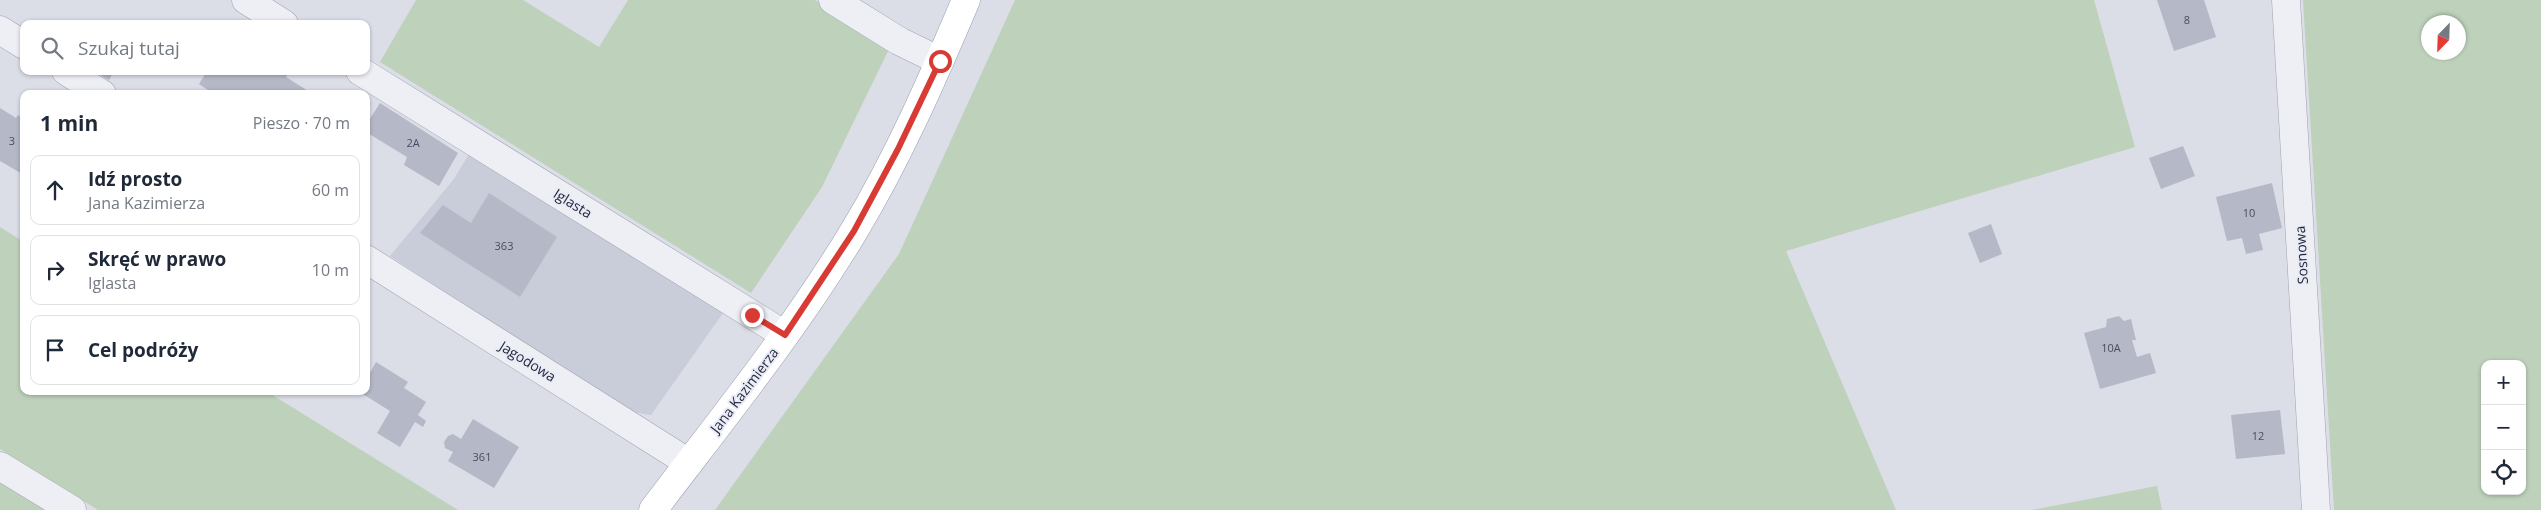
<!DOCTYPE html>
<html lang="pl">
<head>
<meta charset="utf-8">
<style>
  :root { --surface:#fff; --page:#f6f6f7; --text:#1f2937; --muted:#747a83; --line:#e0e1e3 }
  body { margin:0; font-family:"Open Sans",sans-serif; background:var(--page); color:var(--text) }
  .controls { position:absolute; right:15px; bottom:15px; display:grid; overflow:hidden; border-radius:10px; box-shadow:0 1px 4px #0004 }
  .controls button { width:45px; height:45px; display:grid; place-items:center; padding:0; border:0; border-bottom:1px solid var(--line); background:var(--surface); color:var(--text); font:25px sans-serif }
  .compass { position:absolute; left:2421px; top:15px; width:45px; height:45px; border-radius:50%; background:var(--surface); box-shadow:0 1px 4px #0004; rotate:203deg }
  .stop { position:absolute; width:15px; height:15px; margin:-11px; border:4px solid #d83a34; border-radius:50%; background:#fff }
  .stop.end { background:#d83a34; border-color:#fff; box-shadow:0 1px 5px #0008 }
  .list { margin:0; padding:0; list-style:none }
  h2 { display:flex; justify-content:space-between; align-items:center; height:65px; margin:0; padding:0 20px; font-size:21px }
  h2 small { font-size:16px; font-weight:400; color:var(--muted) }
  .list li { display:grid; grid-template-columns:32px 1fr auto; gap:15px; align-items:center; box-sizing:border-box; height:70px; margin:0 10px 10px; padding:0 10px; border:1px solid var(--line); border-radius:10px }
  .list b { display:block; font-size:19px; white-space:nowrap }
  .list p { margin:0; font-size:16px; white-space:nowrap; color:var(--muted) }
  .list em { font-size:16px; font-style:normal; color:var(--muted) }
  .icon { flex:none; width:28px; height:28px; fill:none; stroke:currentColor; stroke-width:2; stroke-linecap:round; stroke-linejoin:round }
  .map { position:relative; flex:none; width:2541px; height:510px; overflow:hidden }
  .search { position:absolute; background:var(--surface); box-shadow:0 1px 4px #0004; left:20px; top:20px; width:350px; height:55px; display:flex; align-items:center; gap:12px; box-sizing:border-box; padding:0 18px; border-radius:10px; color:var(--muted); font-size:19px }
  .panel { position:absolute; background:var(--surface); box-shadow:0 1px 4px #0004; left:20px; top:90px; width:350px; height:305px; border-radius:10px }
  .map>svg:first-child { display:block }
  .built { fill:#c9ccd9 }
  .green { fill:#bdd1bb; fill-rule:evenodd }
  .building { fill:#b5b8c7 }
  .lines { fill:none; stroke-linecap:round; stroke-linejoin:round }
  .minor-casing { stroke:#a0a3b1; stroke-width:29 }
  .major-casing { stroke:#999fb3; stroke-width:29 }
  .minor { stroke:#eeeff5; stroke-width:28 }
  .major { stroke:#fff; stroke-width:28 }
  .route { stroke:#d83a34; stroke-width:6 }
  .labels { text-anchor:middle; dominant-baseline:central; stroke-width:4; stroke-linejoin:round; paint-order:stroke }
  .number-label { font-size:11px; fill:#484c60 }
  .street-label { font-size:14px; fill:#24283e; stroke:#eaecf5 }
</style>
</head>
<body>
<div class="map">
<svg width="2541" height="510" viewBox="0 0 2541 510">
  <rect width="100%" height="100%" fill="#dbdde7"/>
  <path class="built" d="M469 154 723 313 651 415 632 412 390 256 454 179Z"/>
  <g class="green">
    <path d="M416 0H523L599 47 628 0H815L891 45 822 187 751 293 380 62Z"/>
    <path d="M1015 0H2094L2135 147 1786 251 1896 510H715L899 254Z"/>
    <path d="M2303 0H2541V510H2334ZM2428 22H2458V52H2428ZM2485 364H2522V491H2485Z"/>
    <path d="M0 227 24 242V391H266L458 510H98L0 449Z"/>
    <path d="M0 479 51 510H0Z"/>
    <path d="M2157 486 2162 510H2032Z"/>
  </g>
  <g class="building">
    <path d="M2157 0H2204L2216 37 2174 51Z"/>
    <path d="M94 71H114L109 80Z"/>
    <path d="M207 71H290L286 77 313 94H214L199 84Z"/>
    <path d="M380 103 458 153 439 186 404 165 407 157 366 132V125Z"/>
    <path d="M0 108 16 118 18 115 24 119V175L0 161Z"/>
    <path d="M2183 146 2195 176 2161 189 2149 158Z"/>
    <path d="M2272 183 2282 228 2259 234 2263 250 2246 254 2242 238 2227 241 2216 197Z"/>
    <path d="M489 193 557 237 520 297 420 233 443 205 471 223Z"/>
    <path d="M1991 224 2002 254 1980 263 1968 233Z"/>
    <path d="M2119 316 2124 321 2131 319 2136 340H2132L2137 357 2150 353 2156 373 2100 389 2084 333 2106 327 2107 319Z"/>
    <path d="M376 362 408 382 404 388 426 402 418 415 426 421 423 427 415 422 400 447 377 433 390 411 358 391H366V380Z"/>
    <path d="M2280 410 2285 454 2236 459 2231 415Z"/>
    <path d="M473 419 519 447 494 488 448 461 453 452 445 448 444 442 448 436 453 434 461 439Z"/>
  </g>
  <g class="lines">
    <defs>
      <g id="minor">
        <path d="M246 0 284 24"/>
        <path d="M833 0 899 41 940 61"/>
        <path d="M2286 0 2316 510"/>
        <path d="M0 30 24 45"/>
        <path d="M66 71 102 94"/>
        <path d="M360 71 785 335"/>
        <path d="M366 259 689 463"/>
        <path d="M0 466 72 510"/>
      </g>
      <path id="major" d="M653 510C722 419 795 329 854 231 898 158 933 78 966 0"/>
    </defs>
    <use href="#minor" class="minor-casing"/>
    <use href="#major" class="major-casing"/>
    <use href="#minor" class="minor"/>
    <use href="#major" class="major"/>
  </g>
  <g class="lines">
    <path class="route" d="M752 315 785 335 854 231 898 149 940 61"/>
  </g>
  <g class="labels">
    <g class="number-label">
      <text x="2187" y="19">8</text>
      <text x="12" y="140">3</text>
      <text x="413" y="142">2A</text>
      <text x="2249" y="212">10</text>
      <text x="504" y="245">363</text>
      <text x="2111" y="347">10A</text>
      <text x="2258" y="435">12</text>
      <text x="482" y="456">361</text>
    </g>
    <g class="street-label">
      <text transform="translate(573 203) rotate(32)">Iglasta</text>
      <text transform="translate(2301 255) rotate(-93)">Sosnowa</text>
      <text transform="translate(528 361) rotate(32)">Jagodowa</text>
      <text transform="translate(744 390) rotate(-53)">Jana Kazimierza</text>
    </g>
  </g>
</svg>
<div class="controls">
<button>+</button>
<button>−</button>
<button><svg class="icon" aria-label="locate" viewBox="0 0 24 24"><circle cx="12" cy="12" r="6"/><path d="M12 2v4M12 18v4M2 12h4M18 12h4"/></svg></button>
</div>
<svg class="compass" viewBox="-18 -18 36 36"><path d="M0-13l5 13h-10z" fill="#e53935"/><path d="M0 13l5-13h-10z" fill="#747a83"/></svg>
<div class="stop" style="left:940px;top:61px"></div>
<div class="stop end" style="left:752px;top:315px"></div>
<div class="search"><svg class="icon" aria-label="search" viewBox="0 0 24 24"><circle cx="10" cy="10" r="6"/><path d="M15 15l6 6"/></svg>Szukaj tutaj</div>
<section class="panel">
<h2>1 min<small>Pieszo · 70 m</small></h2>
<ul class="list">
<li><svg class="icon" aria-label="ahead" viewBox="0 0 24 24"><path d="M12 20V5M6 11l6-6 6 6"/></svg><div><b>Idź prosto</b><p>Jana Kazimierza</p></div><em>60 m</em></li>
<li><svg class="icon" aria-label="right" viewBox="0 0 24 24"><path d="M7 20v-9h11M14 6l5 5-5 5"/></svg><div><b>Skręć w prawo</b><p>Iglasta</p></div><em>10 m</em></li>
<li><svg class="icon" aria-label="arrive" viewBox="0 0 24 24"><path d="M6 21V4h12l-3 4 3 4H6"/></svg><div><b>Cel podróży</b></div></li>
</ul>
</section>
</div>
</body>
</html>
